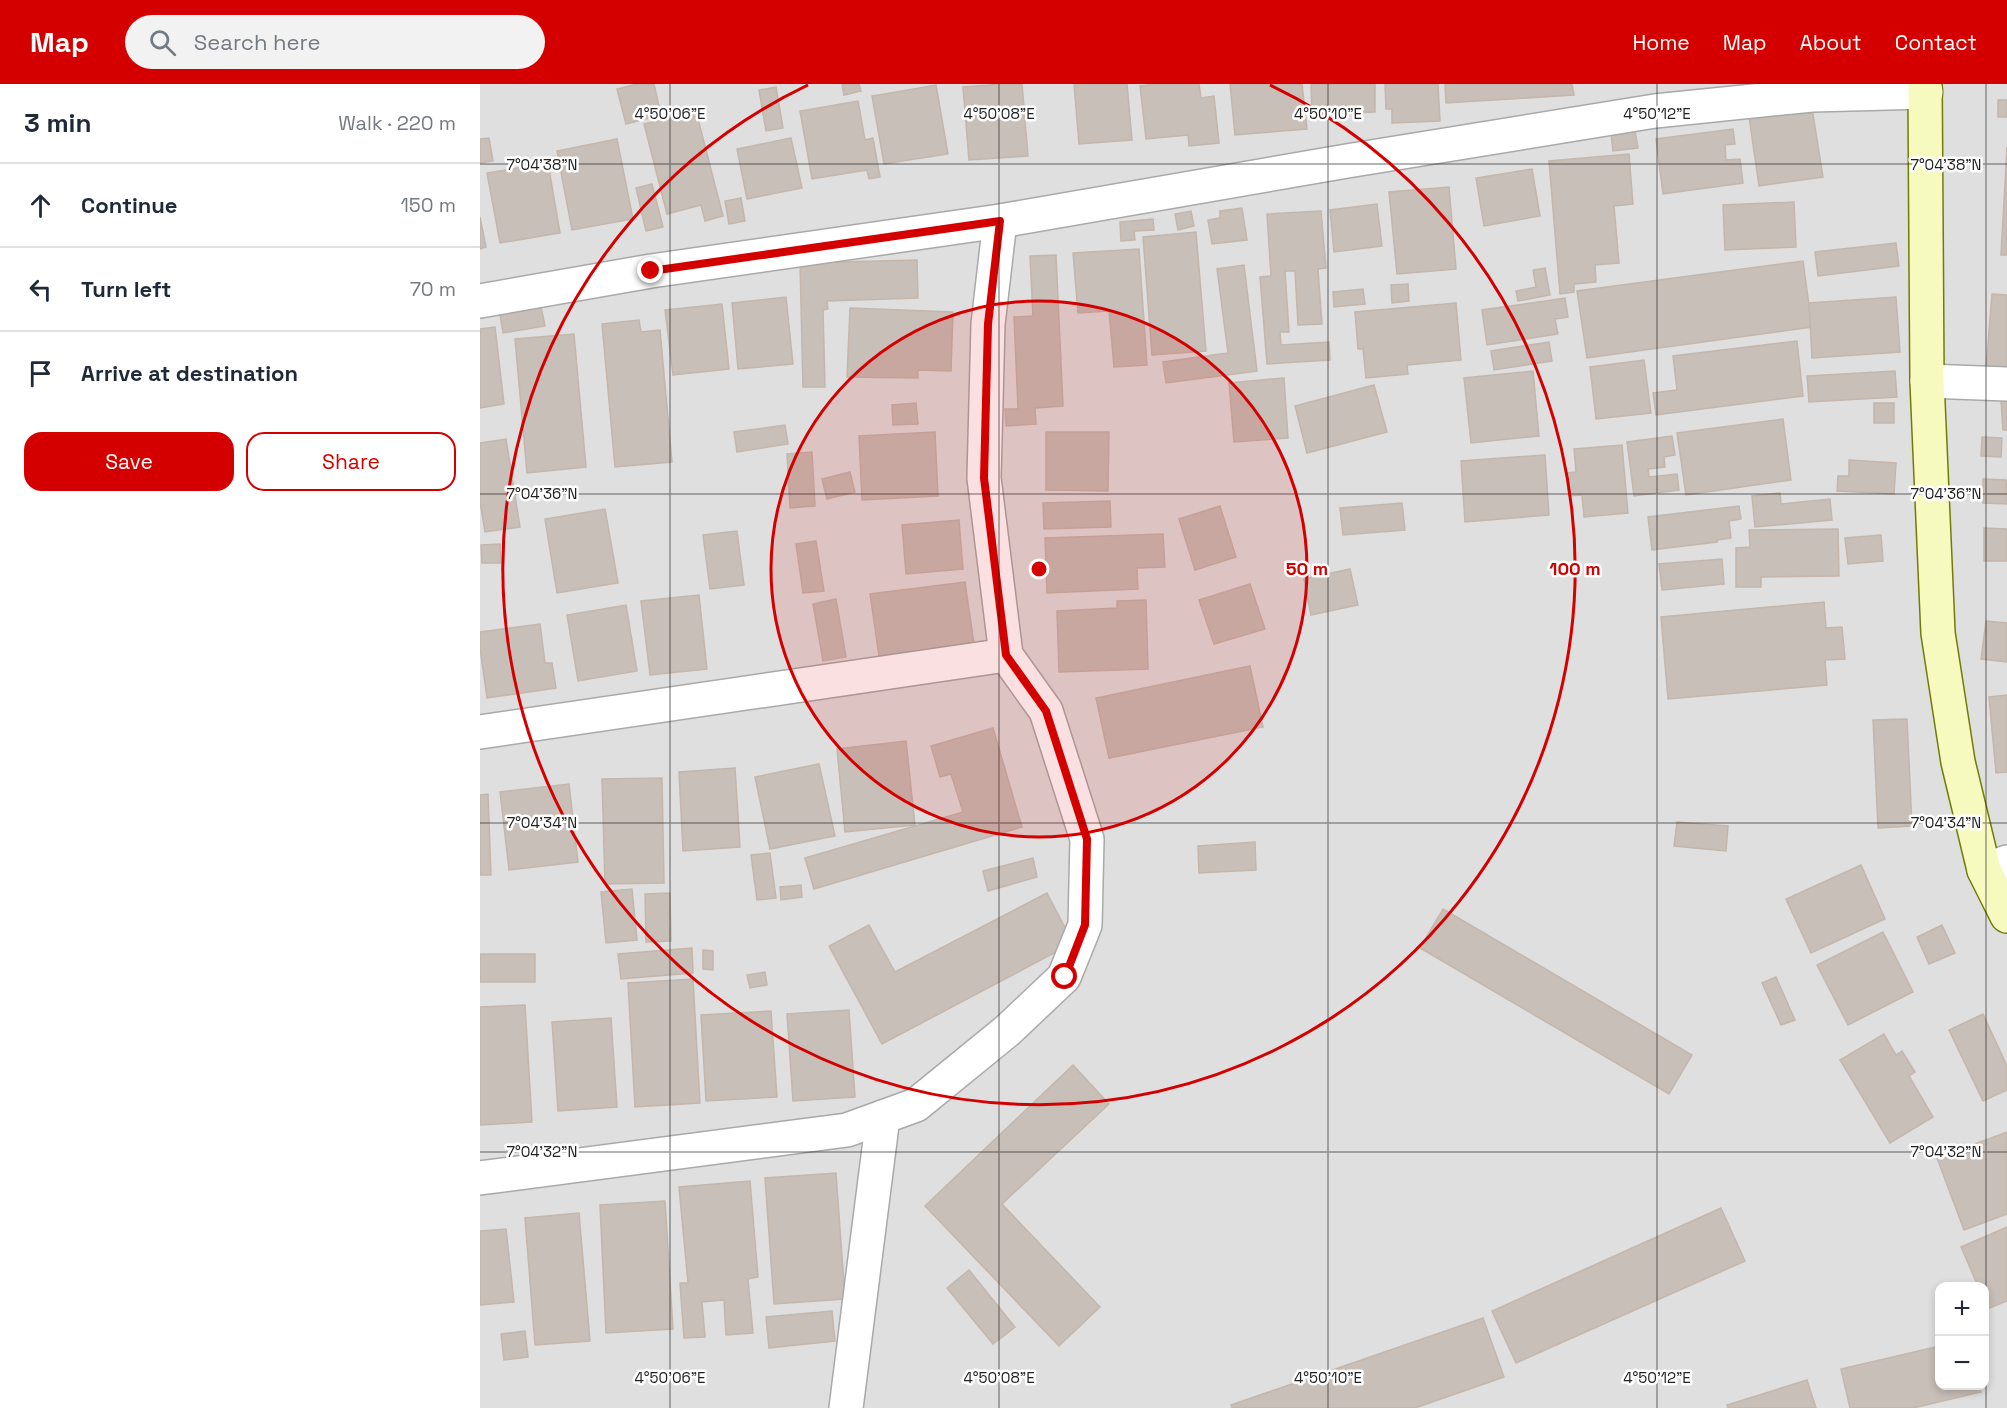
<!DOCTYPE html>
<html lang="en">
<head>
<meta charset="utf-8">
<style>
  :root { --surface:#fff; --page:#f2f2f3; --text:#1f2937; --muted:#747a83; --line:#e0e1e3; --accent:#d40000 }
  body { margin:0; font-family:"Space Grotesk",sans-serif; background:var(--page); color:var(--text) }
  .controls { position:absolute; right:18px; bottom:18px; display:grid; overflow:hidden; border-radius:12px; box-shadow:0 3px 9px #0003 }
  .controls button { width:54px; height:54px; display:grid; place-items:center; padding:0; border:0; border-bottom:2px solid var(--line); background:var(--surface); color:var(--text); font:30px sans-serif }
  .stop { position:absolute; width:18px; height:18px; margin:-14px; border:4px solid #d40000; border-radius:50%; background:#fff }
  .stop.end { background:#d40000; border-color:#fff; box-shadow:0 2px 6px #0008 }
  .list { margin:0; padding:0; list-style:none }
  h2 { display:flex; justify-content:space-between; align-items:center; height:78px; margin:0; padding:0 24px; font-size:26px }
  h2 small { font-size:20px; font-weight:400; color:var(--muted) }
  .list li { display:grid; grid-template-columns:39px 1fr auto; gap:18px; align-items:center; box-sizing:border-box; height:84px; padding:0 24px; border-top:2px solid var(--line) }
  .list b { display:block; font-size:22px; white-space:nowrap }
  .list em { font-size:20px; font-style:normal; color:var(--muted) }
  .actions { display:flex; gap:12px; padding:18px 24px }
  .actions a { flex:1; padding:14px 0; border:2px solid var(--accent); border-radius:18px; text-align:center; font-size:21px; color:var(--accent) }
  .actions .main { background:var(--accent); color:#fff }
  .icon { flex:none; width:33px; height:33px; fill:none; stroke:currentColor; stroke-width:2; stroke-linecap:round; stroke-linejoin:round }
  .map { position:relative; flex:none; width:1527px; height:1324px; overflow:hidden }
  header { display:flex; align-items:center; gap:36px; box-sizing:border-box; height:84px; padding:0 30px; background:var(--accent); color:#fff }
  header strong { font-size:28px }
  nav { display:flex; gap:33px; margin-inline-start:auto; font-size:21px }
  .search { width:420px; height:54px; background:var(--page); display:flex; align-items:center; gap:15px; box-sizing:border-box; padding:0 21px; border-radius:33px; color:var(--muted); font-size:22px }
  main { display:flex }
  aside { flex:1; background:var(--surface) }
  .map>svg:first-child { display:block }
  .residential { fill:#e0dfdf; fill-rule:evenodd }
  .building { fill:#c7bfb8; stroke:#c4b6ab; stroke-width:1.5 }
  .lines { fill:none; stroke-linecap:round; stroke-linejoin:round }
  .street-casing { stroke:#a9a9a9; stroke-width:36 }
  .secondary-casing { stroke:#707d05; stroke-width:36 }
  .street { stroke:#fff; stroke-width:33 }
  .secondary { stroke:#f7fabf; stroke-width:33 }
  .route { stroke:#d40000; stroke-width:8 }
  .ticks { fill:none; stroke:#222; stroke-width:1.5; stroke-opacity:0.45 }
  .ring { fill:none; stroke:#d40000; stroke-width:3 }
  .ticks-label { font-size:15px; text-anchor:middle; fill:#222; stroke:#fff; stroke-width:5; stroke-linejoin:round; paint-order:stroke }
  .centre { fill:#d40000; stroke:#fff; stroke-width:3 }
  .ring-label { font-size:18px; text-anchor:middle; font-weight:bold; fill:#d40000; stroke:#fff; stroke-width:5; stroke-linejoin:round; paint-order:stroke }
</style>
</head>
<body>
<header>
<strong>Map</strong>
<div class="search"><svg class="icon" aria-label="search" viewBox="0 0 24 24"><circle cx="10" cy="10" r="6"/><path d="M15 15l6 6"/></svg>Search here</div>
<nav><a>Home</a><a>Map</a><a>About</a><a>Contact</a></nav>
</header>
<main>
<aside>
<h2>3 min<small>Walk · 220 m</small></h2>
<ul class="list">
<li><svg class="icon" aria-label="ahead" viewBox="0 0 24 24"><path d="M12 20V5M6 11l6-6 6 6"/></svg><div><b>Continue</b></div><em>150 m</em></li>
<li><svg class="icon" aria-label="left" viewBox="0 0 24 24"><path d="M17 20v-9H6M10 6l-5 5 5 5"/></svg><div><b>Turn left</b></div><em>70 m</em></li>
<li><svg class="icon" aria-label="arrive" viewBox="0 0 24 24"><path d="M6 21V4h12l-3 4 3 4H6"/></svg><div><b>Arrive at destination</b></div></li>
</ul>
<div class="actions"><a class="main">Save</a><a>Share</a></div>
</aside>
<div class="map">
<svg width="1527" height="1324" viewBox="0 0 1527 1324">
  <rect width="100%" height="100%" fill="#f2efe9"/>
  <path class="residential" d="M0 0H1527V1324H0ZM1460 1202H1504V1302H1460Z"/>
  <g class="building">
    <path d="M157 0H174L181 31 146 40 137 5Z"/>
    <path d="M362 0H379L381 7 364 11Z"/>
    <path d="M523 0H542L548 72 489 76 483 3Z"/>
    <path d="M594 0H647L652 56 599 60Z"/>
    <path d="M675 0H719L721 14 734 12 739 59 709 62 708 51 666 55 660 2Z"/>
    <path d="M750 0H822L827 45 755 51Z"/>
    <path d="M831 0H895V28L832 30Z"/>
    <path d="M905 0H958L960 37 912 39V25H906Z"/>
    <path d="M965 0H1092L1094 11 966 19Z"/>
    <path d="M456 1 468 70 404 80 392 12Z"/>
    <path d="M296 3 303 44 286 47 279 6Z"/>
    <rect x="1518" y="16" width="9" height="17"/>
    <path d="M378 17 385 56 393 54 400 93 389 95 387 86 332 95 320 27Z"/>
    <path d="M1332 24 1343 93 1279 102 1269 33Z"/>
    <path d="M216 27 243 132 225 137 221 121 187 130 164 40Z"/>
    <path d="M1253 45 1255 60 1245 61 1246 76 1260 75 1263 99 1183 110 1176 55Z"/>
    <path d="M1155 47 1158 64 1133 67 1131 50Z"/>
    <path d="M9 54 13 77 0 79V55Z"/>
    <path d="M311 54 322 104 267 115 257 65Z"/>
    <path d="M137 55 153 135 92 146 77 67Z"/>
    <path d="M1527 63V171H1521Z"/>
    <path d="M1149 70 1153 120 1134 122 1139 179 1115 181 1116 198 1094 200V208L1080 210 1069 77Z"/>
    <path d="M68 79 80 149 20 159 7 89Z"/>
    <path d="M1052 85 1060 132 1004 142 996 94Z"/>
    <path d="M172 100 183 143 166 147 156 104Z"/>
    <path d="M969 103 976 185 917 190 909 108Z"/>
    <path d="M261 114 265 137 249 140 245 117Z"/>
    <path d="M1314 118 1316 163 1245 166 1243 121Z"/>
    <path d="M897 120 902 162 854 168 850 126Z"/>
    <path d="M762 124 767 156 732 160 728 136 740 134V127Z"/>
    <path d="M711 127 714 142 698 146 695 130Z"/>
    <path d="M841 127 846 184 838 185 842 240 818 241 815 187H805L809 248H800L801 261 849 258 850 276 787 280 780 193 791 192 787 130Z"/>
    <path d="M0 133 6 163 0 165Z"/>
    <path d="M673 135 674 146 654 147 655 156 641 157 640 138Z"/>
    <path d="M716 148 726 267 672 271 663 153Z"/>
    <path d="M1416 159 1419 182 1338 192 1335 168Z"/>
    <path d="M659 165 667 281 634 283 629 227 598 229 593 169Z"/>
    <path d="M576 171 583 322 555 324 556 340 526 342 525 325H538L534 233 553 232 550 172Z"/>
    <path d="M437 176 438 214 347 217 348 225 343 226 345 303H323L320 179Z"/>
    <path d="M1323 177 1332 243 1107 274 1097 207Z"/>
    <path d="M764 181 777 287 686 299 683 278 748 269 737 185Z"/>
    <path d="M1065 184 1070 211 1038 217 1036 207 1056 203 1053 186Z"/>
    <path d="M928 200 929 217 912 219 911 201Z"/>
    <path d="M883 205 885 220 854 223 853 208Z"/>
    <path d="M1512 210 1527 211V287L1506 285Z"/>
    <path d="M306 213 313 280 258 285 252 219Z"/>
    <path d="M1416 213 1420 268 1332 274 1329 219Z"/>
    <path d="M1085 214 1088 233 1075 235 1078 250 1007 261 1002 226Z"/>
    <path d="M976 219 981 276 927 281 928 290 886 294 883 265H878L875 228Z"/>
    <path d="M242 220 249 285 193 291 185 226Z"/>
    <path d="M61 223 65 242 23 249 20 230Z"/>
    <path d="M370 224 473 228 471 287 438 286V294L367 293Z"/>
    <path d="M159 236 161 248 180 246 192 378 135 383 122 240Z"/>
    <path d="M15 243 24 320 0 324V245Z"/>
    <path d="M94 250 106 383 47 389 35 255Z"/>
    <path d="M1317 257 1323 312 1176 331 1173 309 1197 306 1193 272Z"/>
    <path d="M1069 258 1072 277 1014 286 1011 267Z"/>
    <path d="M1164 276 1171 329 1116 335 1110 283Z"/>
    <path d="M1053 287 1059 352 991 359 984 294Z"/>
    <path d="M1415 287 1417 313 1329 318 1327 292Z"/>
    <path d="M804 294 808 354 754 358 749 299Z"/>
    <path d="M894 301 907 348 827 369 815 322Z"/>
    <path d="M1527 315V346H1523L1521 316Z"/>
    <path d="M436 319 438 340 413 341 412 321Z"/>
    <rect x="1394" y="319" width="20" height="20"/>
    <path d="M1303 335 1311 396 1206 411 1197 349Z"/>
    <path d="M305 341 308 360 257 368 254 348Z"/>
    <path d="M455 348 458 412 382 416 379 352Z"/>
    <path d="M566 348H629L628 407 566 406Z"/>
    <path d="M1192 352 1195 371 1184 373 1185 383 1168 385 1169 393 1197 390 1199 406 1154 412 1147 358Z"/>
    <path d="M1502 353 1522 354 1521 373 1501 372Z"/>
    <path d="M26 355 40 443 5 448 0 418V359Z"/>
    <path d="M1142 361 1148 429 1104 433 1102 411 1089 412 1086 389 1096 388 1094 365Z"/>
    <path d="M332 368 335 422 310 424 307 370Z"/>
    <path d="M1065 371 1069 431 985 438 981 377Z"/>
    <path d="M1369 376 1416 379 1414 410 1357 407 1358 392H1369Z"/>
    <path d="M370 388 375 408 347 415 342 395Z"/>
    <path d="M1503 395 1526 396 1527 420 1503 419Z"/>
    <path d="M1300 409 1301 420 1350 415 1352 436 1275 443 1272 412Z"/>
    <path d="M630 417 631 443 564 445 563 419Z"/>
    <path d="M922 419 925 446 863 451 860 424Z"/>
    <path d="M740 422 756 473 715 486 699 435Z"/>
    <path d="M1259 422 1261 435 1249 437 1251 454 1237 456V458L1172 466 1168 433Z"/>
    <path d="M125 425 138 499 77 509 65 435Z"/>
    <path d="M479 436 483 485 426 490 422 441Z"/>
    <path d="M1504 444 1527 445V477H1504Z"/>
    <path d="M1358 445 1359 492 1281 493V503H1256V464L1270 463 1269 446Z"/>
    <path d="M257 447 264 501 230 505 223 451Z"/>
    <path d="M683 450 685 483 657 484 658 505 567 509 565 454Z"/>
    <path d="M1401 451 1403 477 1368 480 1365 454Z"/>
    <path d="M336 457 344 507 323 509 316 460Z"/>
    <path d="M20 460 21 479H2L1 461Z"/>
    <path d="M1242 475 1244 500 1182 506 1179 480Z"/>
    <path d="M870 485 878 521 831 531 824 495Z"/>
    <path d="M485 498 494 560 399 572 390 510Z"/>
    <path d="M770 500 785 545 734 560 719 516Z"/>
    <path d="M219 511 227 585 170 591 161 517Z"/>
    <path d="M356 515 366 573 343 577 333 520Z"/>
    <path d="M666 516 668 585 579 588 577 527 637 524V517Z"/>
    <path d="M1344 518 1346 544 1362 543 1365 575 1345 576 1347 601 1188 615 1181 533Z"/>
    <path d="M146 521 157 587 98 597 87 531Z"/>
    <path d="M1506 537 1527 539V578L1501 575Z"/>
    <path d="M60 540 65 579H72L76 604 7 614 0 564V548Z"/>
    <path d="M770 582 783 643 629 674 616 614Z"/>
    <path d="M1527 611V688L1516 689 1509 613Z"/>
    <path d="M1427 635 1432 742 1398 744 1393 636Z"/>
    <path d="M513 644 542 743 334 805 325 774 483 728 471 690 460 693 451 662Z"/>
    <path d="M426 657 435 741 365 748 357 665Z"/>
    <path d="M339 680 355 752 290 765 275 693Z"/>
    <path d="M255 684 260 763 203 767 199 688Z"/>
    <path d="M182 694 184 799 125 800 122 695Z"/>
    <path d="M89 700 98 778 29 786 20 708Z"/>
    <path d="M8 710 11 791H0V711Z"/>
    <path d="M1197 738 1248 742 1246 767 1194 762Z"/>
    <path d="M775 758 776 786 719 789 718 762Z"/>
    <path d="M290 769 296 814 277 816 271 771Z"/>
    <path d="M553 774 557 793 508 807 503 787Z"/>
    <path d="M1381 781 1405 835 1331 869 1306 815Z"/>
    <path d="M321 801 322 813 301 816 300 803Z"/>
    <path d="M152 805 157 856 126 859 121 808Z"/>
    <path d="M190 809 191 857 166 858 165 810Z"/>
    <path d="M567 809 593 859 402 960 349 862 389 841 415 888Z"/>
    <path d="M963 825 1212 971 1189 1010 940 864Z"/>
    <path d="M1462 841 1475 869 1449 880 1437 853Z"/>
    <path d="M1403 848 1433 908 1368 941 1337 881Z"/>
    <path d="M212 864 213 889 141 895 138 870Z"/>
    <path d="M223 866 233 867V886L223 885Z"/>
    <rect x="0" y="870" width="55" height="28"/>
    <path d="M285 888 287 901 270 904 267 891Z"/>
    <path d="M1296 893 1315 936 1301 941 1282 899Z"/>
    <path d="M213 895 220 1019 155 1023 148 899Z"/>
    <path d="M45 921 52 1038 0 1041V923Z"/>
    <path d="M369 926 375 1013 313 1017 307 930Z"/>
    <path d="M291 927 297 1013 226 1017 221 931Z"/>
    <path d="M1503 930 1527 982V1006L1503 1017 1469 946Z"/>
    <path d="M131 934 137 1023 78 1027 72 938Z"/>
    <path d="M1404 950 1416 971 1422 967 1435 988 1429 992 1453 1033 1410 1059 1360 976Z"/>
    <path d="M593 981 629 1020 522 1120 620 1223 579 1262 445 1122Z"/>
    <path d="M1527 1048V1130L1484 1146 1457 1074Z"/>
    <path d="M356 1089 365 1215 294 1220 285 1094Z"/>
    <path d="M270 1097 278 1193 268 1195 273 1249 246 1251 244 1216 222 1218 225 1253 204 1254 200 1199H208L199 1103Z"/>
    <path d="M185 1117 193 1245 126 1249 120 1121Z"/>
    <path d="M1241 1124 1265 1177 1036 1279 1012 1227Z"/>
    <path d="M99 1129 110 1257 55 1261 45 1134Z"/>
    <path d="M1527 1143V1217L1507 1225 1504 1218V1202H1498L1481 1163Z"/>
    <path d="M26 1145 34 1218 0 1221V1147Z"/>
    <path d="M489 1186 535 1243 513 1260 467 1204Z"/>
    <path d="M352 1227 355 1257 289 1264 286 1233Z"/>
    <path d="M1003 1234 1024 1293 935 1324H752L751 1321Z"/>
    <path d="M45 1247 48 1273 24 1276 21 1250Z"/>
    <path d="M1460 1262V1302H1499L1501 1308 1433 1324H1370L1361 1285Z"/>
    <path d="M1327 1296 1336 1324H1248L1247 1321Z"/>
  </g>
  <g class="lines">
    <defs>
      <g id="street">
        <path d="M0 217 171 187 520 137 867 77 1175 27 1332 11 1446 8"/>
        <path d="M1447 297 1527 300"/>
        <path d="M0 648 526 571"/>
        <path d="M1504 786 1527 778"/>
        <path d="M0 1094 367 1046 436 1021 528 946 584 893 605 841 607 755 566 627 526 571 504 394 508 240 520 137"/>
        <path d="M366 1324 403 1033"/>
      </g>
      <path id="secondary" d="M1445 0 1447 297 1458 549 1478 678 1504 786 1527 832"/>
    </defs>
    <use href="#street" class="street-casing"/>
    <use href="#secondary" class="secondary-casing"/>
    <use href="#street" class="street"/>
    <use href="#secondary" class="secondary"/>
  </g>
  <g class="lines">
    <path class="route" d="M171 187 520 137 508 240 504 394 526 571 566 627 607 755 605 841 585 893"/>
  </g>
  <path class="ticks" d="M190 0V1324M519 0V1324M848 0V1324M1177 0V1324M1506 0V1324M0 80H1527M0 410H1527M0 739H1527M0 1068H1527"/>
  <circle cx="559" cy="485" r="268" fill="#d40000" fill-opacity=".12"/>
  <g class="ring">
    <circle cx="559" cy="485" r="268"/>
    <path d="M790 1A536 536 0 1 1 328 1"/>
  </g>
  <g class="ticks-label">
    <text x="190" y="35">4°50'06"E</text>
    <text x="519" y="35">4°50'08"E</text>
    <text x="848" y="35">4°50'10"E</text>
    <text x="1177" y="35">4°50'12"E</text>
    <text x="62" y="86">7°04'38"N</text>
    <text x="1466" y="86">7°04'38"N</text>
    <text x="62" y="415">7°04'36"N</text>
    <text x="1466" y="415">7°04'36"N</text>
    <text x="62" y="744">7°04'34"N</text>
    <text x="1466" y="744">7°04'34"N</text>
    <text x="62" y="1073">7°04'32"N</text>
    <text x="1466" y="1073">7°04'32"N</text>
    <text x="190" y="1299">4°50'06"E</text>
    <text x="519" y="1299">4°50'08"E</text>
    <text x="848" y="1299">4°50'10"E</text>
    <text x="1177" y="1299">4°50'12"E</text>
  </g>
  <circle cx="559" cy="485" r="9" class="centre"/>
  <g class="ring-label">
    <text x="827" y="491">50 m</text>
    <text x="1095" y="491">100 m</text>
  </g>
</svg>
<div class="controls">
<button>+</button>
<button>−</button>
</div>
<div class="stop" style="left:585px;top:893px"></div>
<div class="stop end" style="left:171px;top:187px"></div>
</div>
</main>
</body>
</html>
